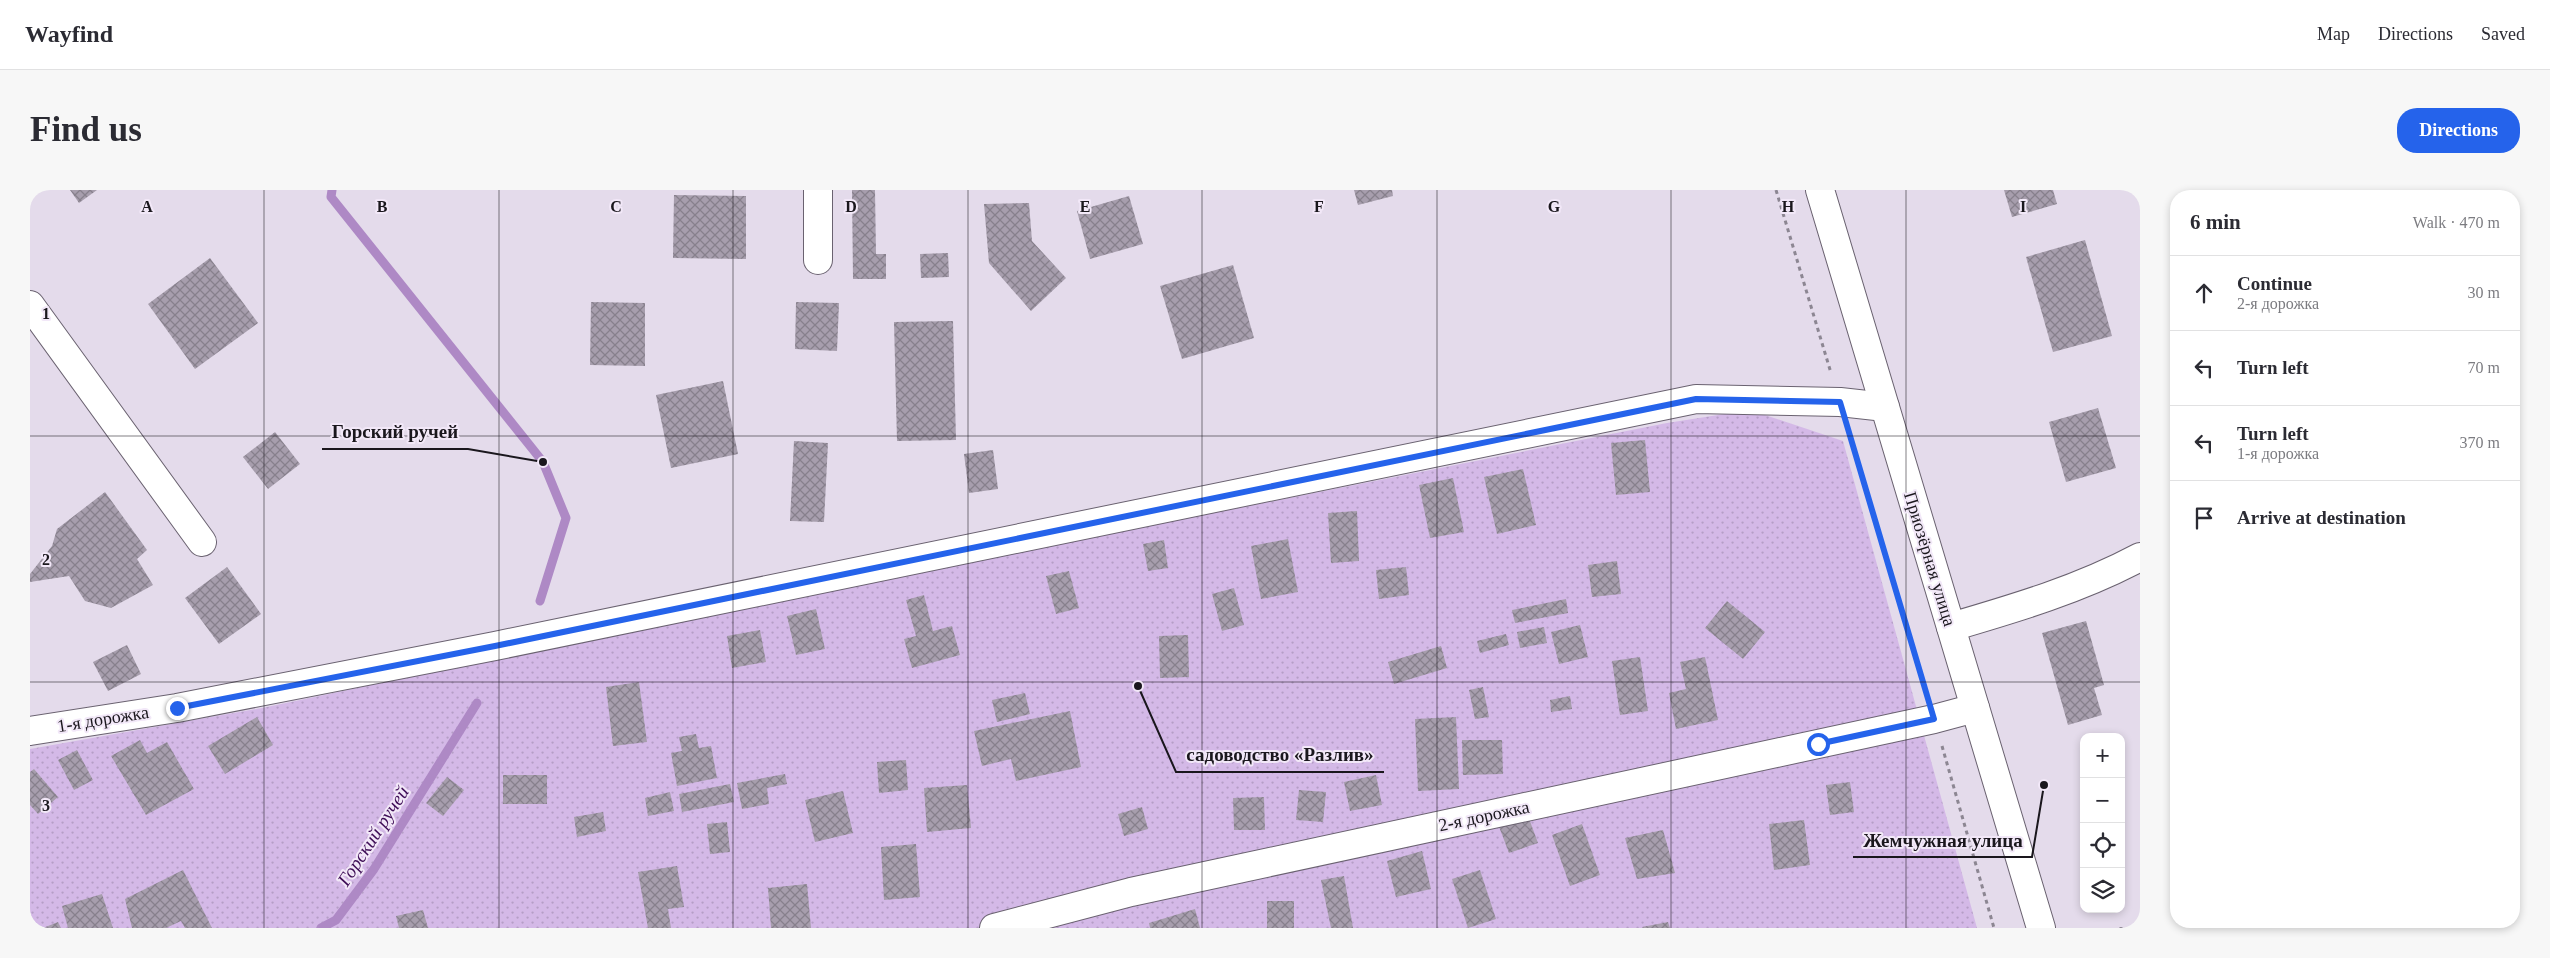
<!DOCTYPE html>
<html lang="en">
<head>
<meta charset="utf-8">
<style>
  :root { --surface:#fff; --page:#f7f7f7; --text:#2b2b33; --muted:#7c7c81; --line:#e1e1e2; --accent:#2563eb }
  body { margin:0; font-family:"Times New Roman",serif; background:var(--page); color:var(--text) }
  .controls { position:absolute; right:15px; bottom:15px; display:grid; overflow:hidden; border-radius:10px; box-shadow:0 2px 8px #0003 }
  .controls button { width:45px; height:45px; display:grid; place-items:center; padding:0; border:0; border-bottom:1px solid var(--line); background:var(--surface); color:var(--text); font:25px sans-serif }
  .stop { position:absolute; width:15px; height:15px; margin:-11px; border:4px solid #2563eb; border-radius:50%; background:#fff }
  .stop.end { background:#2563eb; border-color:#fff; box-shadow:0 1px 5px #0008 }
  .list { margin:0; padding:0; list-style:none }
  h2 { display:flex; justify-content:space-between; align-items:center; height:65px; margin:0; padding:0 20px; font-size:21px }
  h2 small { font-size:16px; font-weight:400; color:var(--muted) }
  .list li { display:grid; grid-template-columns:32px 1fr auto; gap:15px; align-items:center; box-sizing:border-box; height:75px; padding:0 20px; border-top:1px solid var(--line) }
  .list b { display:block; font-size:19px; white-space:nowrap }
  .list p { margin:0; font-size:16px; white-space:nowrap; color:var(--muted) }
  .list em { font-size:16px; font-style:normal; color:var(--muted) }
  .icon { flex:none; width:28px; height:28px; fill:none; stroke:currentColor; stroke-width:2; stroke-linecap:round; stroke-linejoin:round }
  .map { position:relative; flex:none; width:2110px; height:738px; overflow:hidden; border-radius:20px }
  header { display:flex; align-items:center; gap:30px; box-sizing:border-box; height:70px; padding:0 25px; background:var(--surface); border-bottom:1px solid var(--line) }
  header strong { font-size:24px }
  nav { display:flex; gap:28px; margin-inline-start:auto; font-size:18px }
  .intro { display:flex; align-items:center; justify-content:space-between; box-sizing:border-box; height:120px; padding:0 30px }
  h1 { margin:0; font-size:35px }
  .button { padding:12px 22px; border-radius:20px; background:var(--accent); color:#fff; font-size:18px; font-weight:700 }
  main { display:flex; gap:30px; padding:0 30px }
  aside { flex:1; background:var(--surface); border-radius:20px; box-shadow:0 2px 8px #0003 }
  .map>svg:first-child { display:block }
  .garden { fill:url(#garden-dots) }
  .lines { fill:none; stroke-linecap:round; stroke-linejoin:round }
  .stream { stroke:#ae89c5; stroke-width:9 }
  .building { fill:url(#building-cross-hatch) }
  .minor-casing { stroke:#6a6270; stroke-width:30 }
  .path { stroke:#8c8692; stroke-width:3; stroke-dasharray:4 4; stroke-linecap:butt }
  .minor { stroke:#fff; stroke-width:28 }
  .route { stroke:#2563eb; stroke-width:6 }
  .grid { fill:none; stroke:#1a171d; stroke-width:1; stroke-opacity:0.55 }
  .labels { text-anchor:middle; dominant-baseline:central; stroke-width:4; stroke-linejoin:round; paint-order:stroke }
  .street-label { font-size:18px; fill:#1a171d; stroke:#f2e8f8 }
  .water-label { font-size:19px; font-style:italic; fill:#3e0d56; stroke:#f2e8f8 }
  .grid-label { font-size:16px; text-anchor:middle; font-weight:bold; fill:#1a171d; stroke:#f2e8f8; stroke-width:4; stroke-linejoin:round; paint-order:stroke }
  .leader { fill:none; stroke:#1a171d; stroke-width:2 }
  .callout-dot { fill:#1a171d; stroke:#f2e8f8; stroke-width:2 }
  .callout-label { font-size:19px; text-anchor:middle; font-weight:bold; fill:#1a171d; stroke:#f2e8f8; stroke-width:4; stroke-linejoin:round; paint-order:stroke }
</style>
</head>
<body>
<header>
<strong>Wayfind</strong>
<nav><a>Map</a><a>Directions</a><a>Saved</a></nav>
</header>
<div class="intro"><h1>Find us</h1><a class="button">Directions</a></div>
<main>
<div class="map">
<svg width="2110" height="738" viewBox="0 0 2110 738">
  <defs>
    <pattern id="garden-dots" width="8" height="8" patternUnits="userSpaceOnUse" patternTransform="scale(1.25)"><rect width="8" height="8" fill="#d4b9e7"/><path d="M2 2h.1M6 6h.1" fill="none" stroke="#b59ec6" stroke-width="1.8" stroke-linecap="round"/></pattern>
    <pattern id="building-cross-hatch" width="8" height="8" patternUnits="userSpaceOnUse" patternTransform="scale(1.25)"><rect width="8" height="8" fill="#a79ead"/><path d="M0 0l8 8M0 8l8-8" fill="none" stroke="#87808c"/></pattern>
  </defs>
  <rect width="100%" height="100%" fill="#e4dbeb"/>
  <path class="garden" d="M1720 220 1813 251 1947 738H0V559L232 518 784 402 1637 233Z"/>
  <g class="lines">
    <g class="stream">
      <path d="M302 0 301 7 513 272 536 328 510 411"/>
      <path d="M291 738 306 730 344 679 447 513"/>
    </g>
  </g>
  <g class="building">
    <path d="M40 0H67L49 13Z"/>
    <path d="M822 0H845L846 64H856V89H823Z"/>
    <path d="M1324 0H1362L1363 6 1328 15Z"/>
    <path d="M1974 0H2023L2027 14 1982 27Z"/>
    <path d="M644 5 716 6V69L643 68Z"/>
    <path d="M1099 6 1113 54 1060 69 1047 21Z"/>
    <path d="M999 13 1002 51 1036 88 1001 121 959 73 954 14Z"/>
    <path d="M2055 50 2082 146 2023 162 1996 67Z"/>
    <path d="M918 63 919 87 891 88 890 64Z"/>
    <path d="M180 68 228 133 165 179 118 114Z"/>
    <path d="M1203 75 1224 148 1152 169 1130 96Z"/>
    <path d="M561 112 615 113V176L560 175Z"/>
    <path d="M766 112 809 113 807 161 765 159Z"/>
    <path d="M923 131 926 250 867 251 864 132Z"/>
    <path d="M693 191 708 264 641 278 626 205Z"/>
    <path d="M2068 218 2086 278 2036 292 2019 232Z"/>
    <path d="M245 242 270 274 238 299 213 267Z"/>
    <path d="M1615 250 1620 302 1586 305 1581 253Z"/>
    <path d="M764 251 798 253 794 332 760 331Z"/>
    <path d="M963 260 968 299 939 303 934 264Z"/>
    <path d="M1493 279 1506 335 1467 344 1454 287Z"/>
    <path d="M1423 288 1434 342 1400 348 1389 295Z"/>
    <path d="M75 302 117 360 107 369 123 395 81 418 55 411 39 386 0 392V384L22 356 27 339Z"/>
    <path d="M1327 321 1329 371 1301 373 1298 323Z"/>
    <path d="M1258 349 1268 402 1231 409 1221 356Z"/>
    <path d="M1134 350 1138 378 1118 381 1113 354Z"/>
    <path d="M1587 371 1591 404 1562 407 1558 375Z"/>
    <path d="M197 377 231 424 189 454 155 408Z"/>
    <path d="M1376 377 1379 405 1349 409 1346 380Z"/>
    <path d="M1039 381 1049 418 1026 424 1016 386Z"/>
    <path d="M1204 398 1214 435 1192 441 1182 404Z"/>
    <path d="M894 405 903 441 922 436 930 465 882 478 874 449 886 446 876 410Z"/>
    <path d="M1536 409 1538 423 1485 433 1482 420Z"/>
    <path d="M1697 411 1735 442 1713 469 1675 438Z"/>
    <path d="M786 419 795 459 766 465 757 426Z"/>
    <path d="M2056 431 2074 495 2064 498 2072 525 2038 535 2012 443Z"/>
    <path d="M1550 435 1558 467 1529 474 1521 442Z"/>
    <path d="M1514 437 1517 453 1490 458 1487 442Z"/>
    <path d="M730 440 736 472 702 478 697 446Z"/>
    <path d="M1476 444 1479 455 1450 463 1447 451Z"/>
    <path d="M1158 445 1159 487 1130 488 1129 446Z"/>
    <path d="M97 455 111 484 78 501 63 472Z"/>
    <path d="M1411 456 1417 478 1364 494 1358 472Z"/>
    <path d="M1610 467 1618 521 1590 525 1582 471Z"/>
    <path d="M1675 467 1688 530 1646 539 1639 503 1656 499 1650 472Z"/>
    <path d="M609 492 617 552 583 556 576 497Z"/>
    <path d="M1453 497 1459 527 1445 529 1439 500Z"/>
    <path d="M995 503 1000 524 967 532 962 510Z"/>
    <path d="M1540 506 1542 519 1521 522 1520 510Z"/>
    <path d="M1040 521 1051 577 986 591 981 569 952 576 944 541Z"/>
    <path d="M227 527 243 555 195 584 178 556Z"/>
    <path d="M1426 527 1429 599 1388 601 1385 529Z"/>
    <path d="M666 544 669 558 681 556 687 588 647 596 641 563 652 561 649 547Z"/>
    <path d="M110 550 117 563 137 552 164 599 116 625 81 566Z"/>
    <path d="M1432 550H1472L1473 584 1433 585Z"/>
    <path d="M47 560 63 590 44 600 28 570Z"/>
    <path d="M876 570 878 600 849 603 847 572Z"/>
    <path d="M4 579 28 607 8 624 0 615V582Z"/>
    <path d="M755 584 757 594 737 598 739 614 712 619 707 593Z"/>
    <rect x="473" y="585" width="44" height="29"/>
    <path d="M1346 585 1352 615 1320 621 1314 592Z"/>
    <path d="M417 587 434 600 413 626 396 613Z"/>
    <path d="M1820 592 1824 622 1800 625 1796 595Z"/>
    <path d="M700 594 704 612 652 622 649 604Z"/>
    <path d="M937 595 941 638 897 642 894 598Z"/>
    <path d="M1269 600 1296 602 1293 632 1266 630Z"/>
    <path d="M813 601 823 643 785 652 775 610Z"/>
    <path d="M640 602 644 621 618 626 615 608Z"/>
    <path d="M1234 607 1235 640H1204L1203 608Z"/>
    <path d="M1112 617 1118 639 1094 646 1088 624Z"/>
    <path d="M573 622 576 641 547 647 544 627Z"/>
    <path d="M1497 623 1508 653 1479 663 1468 634Z"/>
    <path d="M1774 630 1780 675 1744 680 1739 634Z"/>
    <path d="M697 632 700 662 680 664 677 634Z"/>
    <path d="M1552 634 1570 685 1540 696 1522 645Z"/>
    <path d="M1633 640 1645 683 1607 689 1595 648Z"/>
    <path d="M886 654 890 707 854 710 851 657Z"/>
    <path d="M1392 661 1401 699 1366 707 1357 671Z"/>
    <path d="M647 676 654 717 638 719 641 738H618L608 682Z"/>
    <path d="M153 680 182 738H155L151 731 136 738H102L95 709Z"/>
    <path d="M1450 680 1466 729 1438 738 1422 689Z"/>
    <path d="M1314 686 1323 738H1301L1291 690Z"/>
    <path d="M777 694 781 738H741L738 698Z"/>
    <path d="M72 704 83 738H38L32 716Z"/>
    <rect x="1237" y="711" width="27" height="27"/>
    <path d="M1165 719 1170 738H1120L1119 733Z"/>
    <path d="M393 720 398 738H369L366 726Z"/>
    <path d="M28 732 31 738H13Z"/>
    <path d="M1638 732 1640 738H1613L1612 737Z"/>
  </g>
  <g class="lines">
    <defs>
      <g id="minor">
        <path d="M1790 0 2011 738"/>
        <path d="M788 70V0"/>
        <path d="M0 115 172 352"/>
        <path d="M1921 437C1986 418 2050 399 2110 367"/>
        <path d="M0 541 147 518 465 456 1666 209 1810 212 1855 217"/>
        <path d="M964 738 1101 702 1904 529 1945 518"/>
      </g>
    </defs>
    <use href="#minor" class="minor-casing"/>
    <g class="path">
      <path d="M1746 0 1801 183"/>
      <path d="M1819 242 1896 502"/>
      <path d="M1912 556 1964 738"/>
      <path d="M2091 737V738"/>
    </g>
    <use href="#minor" class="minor"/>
  </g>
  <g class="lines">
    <path class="route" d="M147 518 465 456 1666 209 1810 212 1904 529 1788 554"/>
  </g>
  <path class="grid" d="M234 0V738M469 0V738M703 0V738M938 0V738M1172 0V738M1407 0V738M1641 0V738M1876 0V738M0 246H2110M0 492H2110"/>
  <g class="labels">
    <g class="street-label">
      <text transform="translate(1900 369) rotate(73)">Приозёрная улица</text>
      <text transform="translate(73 529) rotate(-9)">1-я дорожка</text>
      <text transform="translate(1454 626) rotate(-12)">2-я дорожка</text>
    </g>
    <g class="water-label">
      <text transform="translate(343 646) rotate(-57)">Горский ручей</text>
    </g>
  </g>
  <g class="grid-label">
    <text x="117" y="22">A</text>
    <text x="352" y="22">B</text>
    <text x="586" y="22">C</text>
    <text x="821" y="22">D</text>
    <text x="1055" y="22">E</text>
    <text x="1289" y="22">F</text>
    <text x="1524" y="22">G</text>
    <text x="1758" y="22">H</text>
    <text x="1993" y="22">I</text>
    <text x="16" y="129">1</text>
    <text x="16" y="375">2</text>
    <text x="16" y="621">3</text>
  </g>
  <path class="leader" d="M513 272L438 259H292M1108 496L1146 582H1354M2014 595L2002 667H1823"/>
  <g class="callout-dot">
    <circle cx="513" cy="272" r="5"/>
    <circle cx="1108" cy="496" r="5"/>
    <circle cx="2014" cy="595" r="5"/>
  </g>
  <g class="callout-label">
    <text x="365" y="248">Горский ручей</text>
    <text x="1250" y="571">садоводство «Разлив»</text>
    <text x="1913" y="657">Жемчужная улица</text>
  </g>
</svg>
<div class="controls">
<button>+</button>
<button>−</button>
<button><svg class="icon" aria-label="locate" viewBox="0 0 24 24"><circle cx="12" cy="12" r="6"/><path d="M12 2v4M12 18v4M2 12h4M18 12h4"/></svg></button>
<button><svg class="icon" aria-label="layers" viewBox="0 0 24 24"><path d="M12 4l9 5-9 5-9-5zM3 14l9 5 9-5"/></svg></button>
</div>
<div class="stop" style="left:1788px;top:554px"></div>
<div class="stop end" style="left:147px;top:518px"></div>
</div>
<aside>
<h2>6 min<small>Walk · 470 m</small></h2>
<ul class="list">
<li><svg class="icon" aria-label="ahead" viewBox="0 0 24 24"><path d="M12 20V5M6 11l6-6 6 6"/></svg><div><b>Continue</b><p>2-я дорожка</p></div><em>30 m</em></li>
<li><svg class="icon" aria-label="left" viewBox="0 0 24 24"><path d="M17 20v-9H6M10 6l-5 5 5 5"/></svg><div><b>Turn left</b></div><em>70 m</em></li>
<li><svg class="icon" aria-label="left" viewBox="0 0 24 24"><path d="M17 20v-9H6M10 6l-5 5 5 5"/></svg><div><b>Turn left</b><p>1-я дорожка</p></div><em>370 m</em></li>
<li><svg class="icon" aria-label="arrive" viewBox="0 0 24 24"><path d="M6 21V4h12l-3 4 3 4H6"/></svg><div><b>Arrive at destination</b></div></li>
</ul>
</aside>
</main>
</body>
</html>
